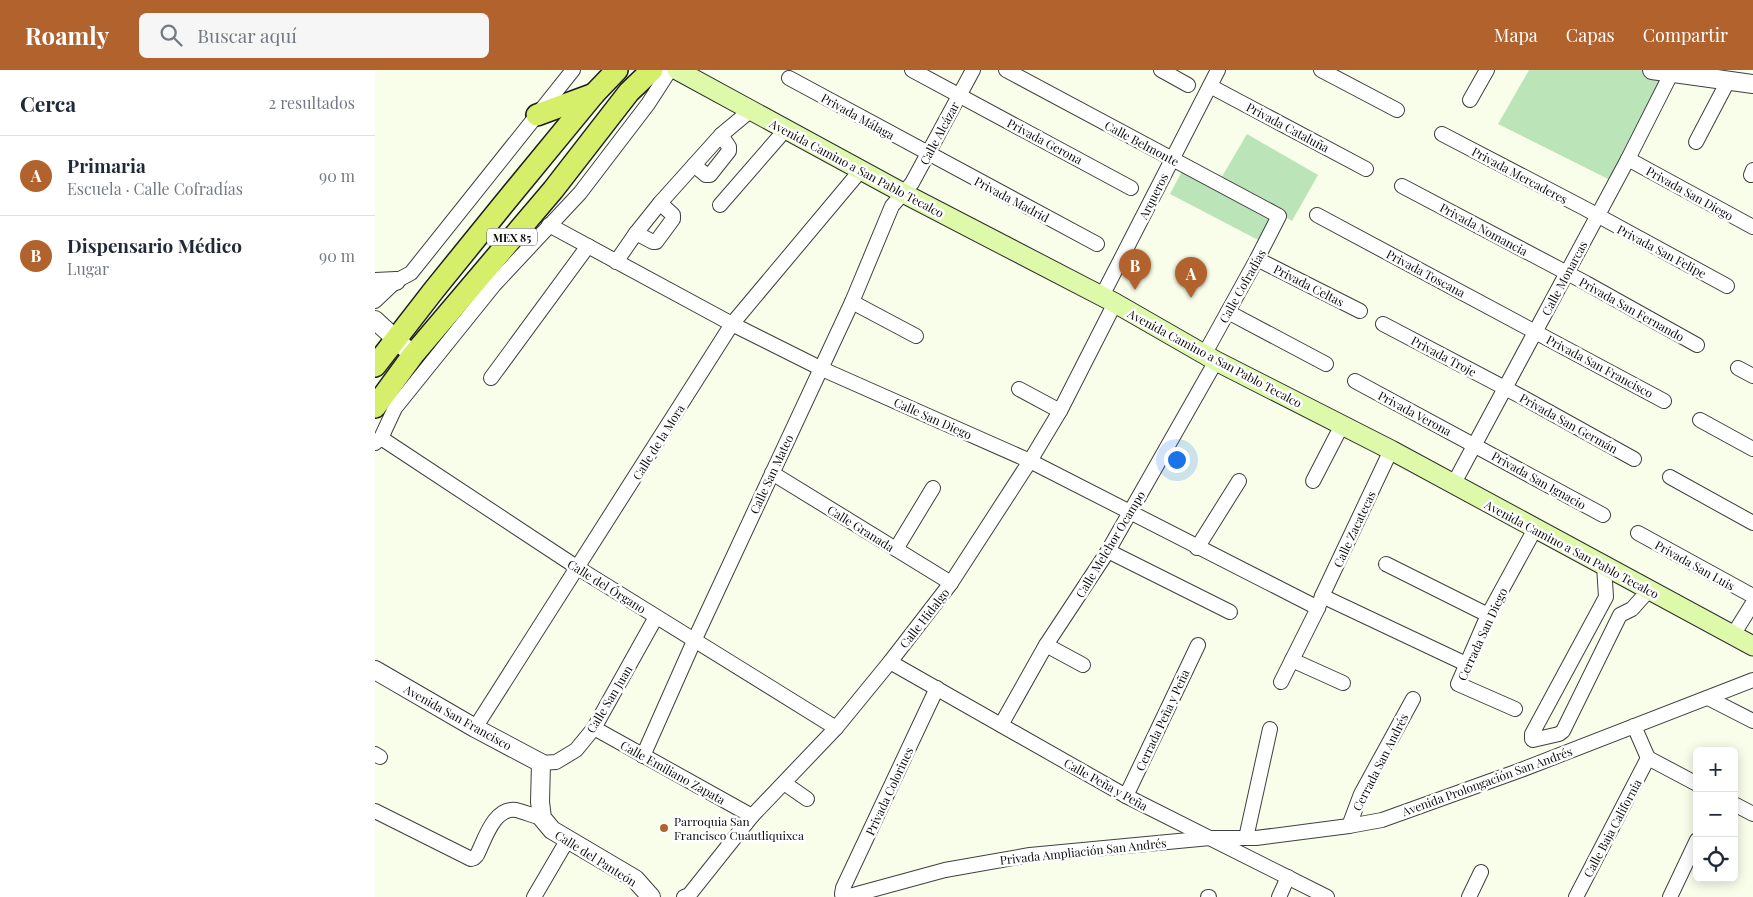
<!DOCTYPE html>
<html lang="es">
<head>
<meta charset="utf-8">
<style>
  :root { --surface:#fff; --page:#f6f6f7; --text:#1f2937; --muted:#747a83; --line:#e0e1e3; --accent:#b2622d }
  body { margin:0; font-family:"Playfair Display",serif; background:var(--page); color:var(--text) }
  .controls { position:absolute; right:15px; bottom:15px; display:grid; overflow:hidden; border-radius:8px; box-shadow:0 2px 12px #0003 }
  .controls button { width:45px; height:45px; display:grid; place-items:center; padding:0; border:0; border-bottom:1px solid var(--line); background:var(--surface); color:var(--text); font:25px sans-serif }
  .you { position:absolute; left:801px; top:389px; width:18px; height:18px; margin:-12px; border:4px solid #fff; border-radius:50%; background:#1a73e8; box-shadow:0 0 0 8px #1a73e833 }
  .badge { display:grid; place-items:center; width:32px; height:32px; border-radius:50%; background:var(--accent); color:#fff; font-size:16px; font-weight:700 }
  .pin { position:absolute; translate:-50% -41px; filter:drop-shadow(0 1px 2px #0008) }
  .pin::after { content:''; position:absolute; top:26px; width:18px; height:15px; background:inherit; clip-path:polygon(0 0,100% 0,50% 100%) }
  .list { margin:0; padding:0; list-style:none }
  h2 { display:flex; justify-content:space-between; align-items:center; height:65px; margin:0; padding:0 20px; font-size:21px }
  h2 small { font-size:16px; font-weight:400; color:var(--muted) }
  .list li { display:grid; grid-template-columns:32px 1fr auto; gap:15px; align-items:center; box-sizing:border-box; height:80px; padding:0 20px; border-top:1px solid var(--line) }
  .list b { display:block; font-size:19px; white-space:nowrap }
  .list p { margin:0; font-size:16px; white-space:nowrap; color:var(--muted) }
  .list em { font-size:16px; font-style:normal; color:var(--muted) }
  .icon { flex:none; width:28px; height:28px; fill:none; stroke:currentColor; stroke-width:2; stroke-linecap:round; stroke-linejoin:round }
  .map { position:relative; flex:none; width:1378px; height:827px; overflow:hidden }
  header { display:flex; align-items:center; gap:30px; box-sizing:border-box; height:70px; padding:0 25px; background:var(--accent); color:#fff }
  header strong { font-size:24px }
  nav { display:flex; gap:28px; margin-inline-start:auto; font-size:18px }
  .search { width:350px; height:45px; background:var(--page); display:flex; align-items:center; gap:12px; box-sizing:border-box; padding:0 18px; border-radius:8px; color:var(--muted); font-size:19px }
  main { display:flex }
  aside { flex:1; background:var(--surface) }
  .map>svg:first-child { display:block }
  .grass { fill:#bbe5b8 }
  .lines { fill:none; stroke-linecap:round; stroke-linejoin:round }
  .minor-casing { stroke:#3f3f3f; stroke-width:16 }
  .tertiary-casing { stroke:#3f3f3f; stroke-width:20 }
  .secondary-casing { stroke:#2e2e2e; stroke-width:21 }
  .primary-casing { stroke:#1d1d1d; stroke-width:24 }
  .minor { stroke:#fff; stroke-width:14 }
  .tertiary { stroke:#fff; stroke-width:18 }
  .secondary { stroke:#dff9ab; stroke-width:19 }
  .primary { stroke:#d5ef6a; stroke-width:21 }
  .poi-dot { fill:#b2622d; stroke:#fff; stroke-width:2 }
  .labels { text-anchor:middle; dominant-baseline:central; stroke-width:5; stroke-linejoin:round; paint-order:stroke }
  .shield { fill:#fff; stroke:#555; stroke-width:1 }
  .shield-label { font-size:11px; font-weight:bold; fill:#0c0c0c }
  .street-label { font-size:12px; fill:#0c0c0c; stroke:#fff }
  .poi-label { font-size:12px; fill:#0c0c0c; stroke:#fff; text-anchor:start }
</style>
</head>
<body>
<header>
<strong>Roamly</strong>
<div class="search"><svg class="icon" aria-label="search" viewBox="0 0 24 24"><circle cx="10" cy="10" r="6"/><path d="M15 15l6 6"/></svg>Buscar aquí</div>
<nav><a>Mapa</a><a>Capas</a><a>Compartir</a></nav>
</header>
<main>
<aside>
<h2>Cerca<small>2 resultados</small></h2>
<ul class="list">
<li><span class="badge">A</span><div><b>Primaria</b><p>Escuela · Calle Cofradías</p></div><em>90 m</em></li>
<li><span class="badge">B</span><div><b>Dispensario Médico</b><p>Lugar</p></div><em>90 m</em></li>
</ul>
</aside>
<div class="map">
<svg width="1378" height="827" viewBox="0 0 1378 827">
  <rect width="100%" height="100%" fill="#f9feeb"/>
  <g class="grass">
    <path d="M1154 0H1274L1296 3 1239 112 1123 54Z"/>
    <path d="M872 64 943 105 917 151 845 110Z"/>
    <path d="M807 101 899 149 887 172 795 124Z"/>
  </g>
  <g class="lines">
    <defs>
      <g id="minor">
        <path d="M537 0 756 118"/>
        <path d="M631 0 904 146 882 189 829 285"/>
        <path d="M786 0 813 15"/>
        <path d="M946 0 1022 40"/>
        <path d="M414 8 722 174"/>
        <path d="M835 16 991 99"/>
        <path d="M1095 30 1112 0"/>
        <path d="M1067 64 1209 138 1352 216"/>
        <path d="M1321 72 1353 11"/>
        <path d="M1253 89 1378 157"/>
        <path d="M319 95 331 105H335L354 81V77L346 65"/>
        <path d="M1376 105 1378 100"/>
        <path d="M1027 116 1211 213 1322 275"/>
        <path d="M345 135 411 59"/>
        <path d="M942 145 1289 331"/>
        <path d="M174 155 357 254 447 299 655 391 943 538"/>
        <path d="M261 163 278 172H281L298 149V145L285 133"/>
        <path d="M882 189 985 241"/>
        <path d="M241 192 261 163 285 133 346 65 376 40"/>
        <path d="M727 226 843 0"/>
        <path d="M0 231 21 211 36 203 198 0"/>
        <path d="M477 232 541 266"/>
        <path d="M853 242 951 294"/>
        <path d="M1008 254 1149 328 1259 389"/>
        <path d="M1363 298 1378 306"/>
        <path d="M116 308 213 176"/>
        <path d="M980 311 1228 445"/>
        <path d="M644 319 685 341"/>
        <path d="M1325 350 1378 379"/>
        <path d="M6 368 203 498 461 658"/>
        <path d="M0 373 6 368 20 338 119 215 205 123 273 34 295 0"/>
        <path d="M397 403 576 513"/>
        <path d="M1295 407 1378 453"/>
        <path d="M938 411 967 355"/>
        <path d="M1078 415 1253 89 1298 0"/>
        <path d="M1263 463 1378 526"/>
        <path d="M822 478 864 411"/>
        <path d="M521 479 558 418"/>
        <path d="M733 481 855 542"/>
        <path d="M1011 494 1113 545"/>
        <path d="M1229 496 1231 527 1157 664V669L1158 670 1184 664 1188 661 1245 545 1257 539 1274 520"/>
        <path d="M947 526 1091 594"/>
        <path d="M1358 565 1378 533"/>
        <path d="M671 575 708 595"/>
        <path d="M917 590 968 613"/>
        <path d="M515 592 751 726 952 827"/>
        <path d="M906 612 943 538 947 526 1016 380"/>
        <path d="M562 618 468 818 467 824 471 827 570 800 655 785 835 768H881L974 756 1007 750 1146 700 1378 610"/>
        <path d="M1333 628 1378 651"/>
        <path d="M1140 639 1083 614 1113 545 1160 459"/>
        <path d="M626 655 671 575 733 481 841 291"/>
        <path d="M1259 656 1273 688 1322 714"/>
        <path d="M100 658 357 254 486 100"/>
        <path d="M219 658 377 746"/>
        <path d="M0 684 5 687"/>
        <path d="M268 686 319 571 477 232 517 136 537 113 598 0"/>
        <path d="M166 693 181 692 201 680 219 658 281 547"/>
        <path d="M409 713 432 729"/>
        <path d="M751 726 823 575"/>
        <path d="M1359 734 1378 744"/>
        <path d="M0 741 96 789 99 788 102 785C110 769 119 737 141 740 149 742 159 746 167 748"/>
        <path d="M974 756 986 724 1038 629"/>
        <path d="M871 768 895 659"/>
        <path d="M159 827 193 769"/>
        <path d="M309 827 314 825 377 746 461 658 515 592 576 513 655 391 685 341 740 233"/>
        <path d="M833 827H834"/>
        <path d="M904 827 913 807"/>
        <path d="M1094 827 1106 802"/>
        <path d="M1201 827 1273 688"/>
        <path d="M1295 827 1322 770"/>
      </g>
      <g id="tertiary">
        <path d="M1277 0 1378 14"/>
        <path d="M0 212 21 211"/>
        <path d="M0 250 38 285"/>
        <path d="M0 600 100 658 166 693 165 732 167 748 177 760 260 809 276 827"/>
      </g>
      <path id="secondary" d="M302 0 528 123 740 233 841 291 1016 380 1378 576"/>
      <g id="primary">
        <path d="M162 45 219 24"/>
        <path d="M0 296 59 220 127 136 219 24 242 0"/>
        <path d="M0 337 38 285 178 120 254 22 277 0"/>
      </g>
    </defs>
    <use href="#minor" class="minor-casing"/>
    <use href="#tertiary" class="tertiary-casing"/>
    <use href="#secondary" class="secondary-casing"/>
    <use href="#primary" class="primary-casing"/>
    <use href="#minor" class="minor"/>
    <use href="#tertiary" class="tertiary"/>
    <use href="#secondary" class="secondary"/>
    <use href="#primary" class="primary"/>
  </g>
  <circle class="poi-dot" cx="289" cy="758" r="5"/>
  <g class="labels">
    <rect class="shield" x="112" y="158.5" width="50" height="17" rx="4"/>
    <g class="shield-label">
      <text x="137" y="167">MEX 85</text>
    </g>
    <g class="street-label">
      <text transform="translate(483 46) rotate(29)">Privada Málaga</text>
      <text transform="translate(913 57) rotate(28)">Privada Cataluña</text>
      <text transform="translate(564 63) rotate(-62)">Calle Alcázar</text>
      <text transform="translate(670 71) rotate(28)">Privada Gerona</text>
      <text transform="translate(767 73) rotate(28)">Calle Belmonte</text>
      <text transform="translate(482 98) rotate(28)">Avenida Camino a San Pablo Tecalco</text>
      <text transform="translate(1145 105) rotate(28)">Privada Mercaderes</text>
      <text transform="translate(1315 123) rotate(29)">Privada San Diego</text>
      <text transform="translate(778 126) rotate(-63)">Arqueros</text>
      <text transform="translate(637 129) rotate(28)">Privada Madrid</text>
      <text transform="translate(1109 159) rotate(28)">Privada Nomancia</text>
      <text transform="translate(1287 181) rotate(28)">Privada San Felipe</text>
      <text transform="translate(1051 203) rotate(28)">Privada Toscana</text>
      <text transform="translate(1189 208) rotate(-62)">Calle Monarcas</text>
      <text transform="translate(934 215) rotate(27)">Privada Celtas</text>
      <text transform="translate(867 216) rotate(-61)">Calle Cofradías</text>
      <text transform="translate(1257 239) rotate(29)">Privada San Fernando</text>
      <text transform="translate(1069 286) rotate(28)">Privada Troje</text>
      <text transform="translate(840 288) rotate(28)">Avenida Camino a San Pablo Tecalco</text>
      <text transform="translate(1225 296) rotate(28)">Privada San Francisco</text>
      <text transform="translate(1040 343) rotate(28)">Privada Verona</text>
      <text transform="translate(558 348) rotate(24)">Calle San Diego</text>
      <text transform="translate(1194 353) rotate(29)">Privada San Germán</text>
      <text transform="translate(283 372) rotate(-58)">Calle de la Mora</text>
      <text transform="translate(396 404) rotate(-65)">Calle San Mateo</text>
      <text transform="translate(1164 410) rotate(29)">Privada San Ignacio</text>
      <text transform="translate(486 458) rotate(32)">Calle Granada</text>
      <text transform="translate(979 459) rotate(-65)">Calle Zacatecas</text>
      <text transform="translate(735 474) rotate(-59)">Calle Melchor Ocampo</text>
      <text transform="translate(1197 479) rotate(28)">Avenida Camino a San Pablo Tecalco</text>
      <text transform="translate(1320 495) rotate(29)">Privada San Luis</text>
      <text transform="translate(232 516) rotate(32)">Calle del Órgano</text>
      <text transform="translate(549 548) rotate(-52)">Calle Hidalgo</text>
      <text transform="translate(1107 564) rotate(-65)">Cerrada San Diego</text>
      <text transform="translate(234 629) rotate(-59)">Calle San Juan</text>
      <text transform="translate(83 647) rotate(29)">Avenida San Francisco</text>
      <text transform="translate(787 650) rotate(-65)">Cerrada Peña y Peña</text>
      <text transform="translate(1005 692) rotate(-63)">Cerrada San Andrés</text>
      <text transform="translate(298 702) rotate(29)">Calle Emiliano Zapata</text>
      <text transform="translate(1112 711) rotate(-20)">Avenida Prolongación San Andrés</text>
      <text transform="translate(731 714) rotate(29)">Calle Peña y Peña</text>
      <text transform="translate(514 721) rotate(-65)">Privada Colorines</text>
      <text transform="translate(1237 758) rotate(-62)">Calle Baja California</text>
      <text transform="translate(708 781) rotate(-6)">Privada Ampliación San Andrés</text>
      <text transform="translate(221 788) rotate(32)">Calle del Panteón</text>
    </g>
    <g class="poi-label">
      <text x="299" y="751">Parroquia San<tspan x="299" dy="14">Francisco Cuautliquixca</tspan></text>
    </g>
  </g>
</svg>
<div class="controls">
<button>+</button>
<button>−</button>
<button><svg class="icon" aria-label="locate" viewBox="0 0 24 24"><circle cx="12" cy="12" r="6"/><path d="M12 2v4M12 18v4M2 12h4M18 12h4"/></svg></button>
</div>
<div class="you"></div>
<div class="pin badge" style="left:816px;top:228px">A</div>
<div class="pin badge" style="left:760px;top:220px">B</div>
</div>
</main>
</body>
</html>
